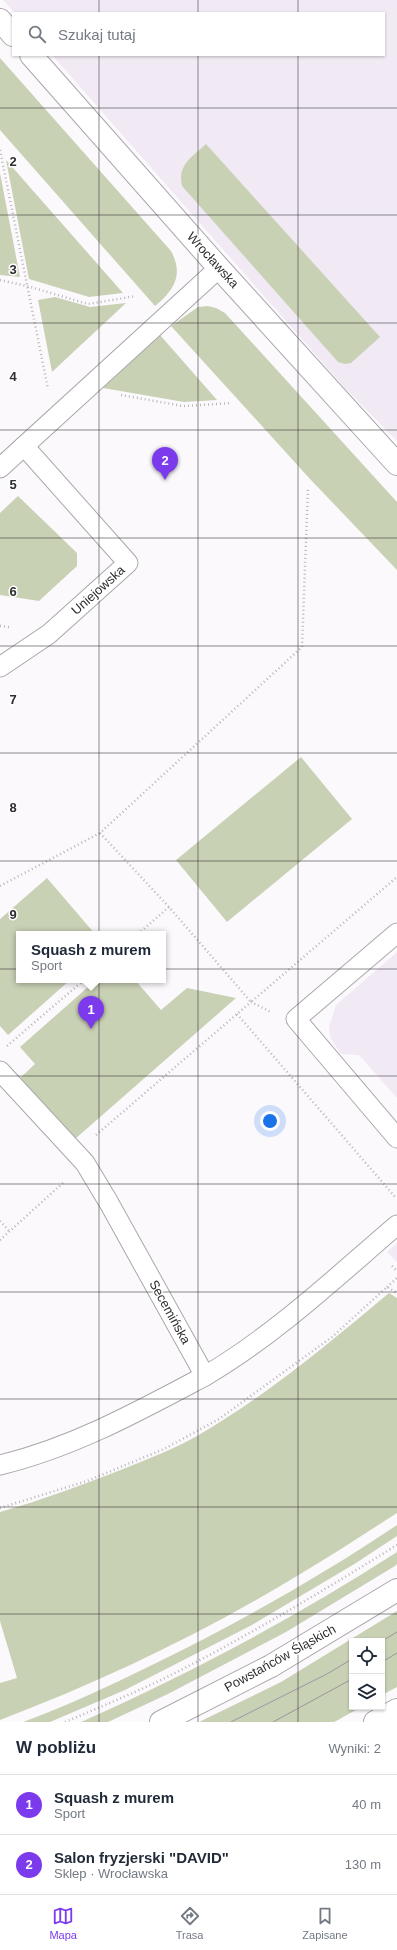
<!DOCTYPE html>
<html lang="pl">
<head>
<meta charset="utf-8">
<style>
  :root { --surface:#fff; --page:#f2f2f3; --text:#1f2937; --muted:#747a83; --line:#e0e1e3; --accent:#7c3aed }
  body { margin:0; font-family:Arial,sans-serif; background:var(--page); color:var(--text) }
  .controls { position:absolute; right:12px; bottom:12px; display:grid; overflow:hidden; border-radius:0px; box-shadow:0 1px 3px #0004 }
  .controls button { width:36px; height:36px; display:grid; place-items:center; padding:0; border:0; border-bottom:1px solid var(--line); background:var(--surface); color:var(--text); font:20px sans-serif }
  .you { position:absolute; left:270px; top:1121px; width:14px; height:14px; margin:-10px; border:3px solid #fff; border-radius:50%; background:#1a73e8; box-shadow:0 0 0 6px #1a73e833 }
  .badge { display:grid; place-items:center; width:26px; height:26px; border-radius:50%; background:var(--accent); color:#fff; font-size:13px; font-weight:700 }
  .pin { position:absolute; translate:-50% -33px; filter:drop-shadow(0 1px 2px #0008) }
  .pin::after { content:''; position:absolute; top:21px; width:14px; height:12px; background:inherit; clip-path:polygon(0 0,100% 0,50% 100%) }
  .popup { position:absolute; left:16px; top:931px; width:150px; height:52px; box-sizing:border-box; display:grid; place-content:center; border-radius:0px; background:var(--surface); filter:drop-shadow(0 1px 3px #0005); font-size:13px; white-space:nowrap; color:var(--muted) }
  .popup b { font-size:15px; color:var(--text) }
  .popup::after { content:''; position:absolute; left:50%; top:100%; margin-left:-8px; border:8px solid transparent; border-top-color:var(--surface) }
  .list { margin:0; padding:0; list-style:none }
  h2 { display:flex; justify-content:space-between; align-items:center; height:52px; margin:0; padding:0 16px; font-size:17px }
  h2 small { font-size:13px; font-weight:400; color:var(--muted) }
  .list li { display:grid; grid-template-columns:26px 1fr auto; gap:12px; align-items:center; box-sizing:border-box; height:60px; padding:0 16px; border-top:1px solid var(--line) }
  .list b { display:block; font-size:15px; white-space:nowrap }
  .list p { margin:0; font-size:13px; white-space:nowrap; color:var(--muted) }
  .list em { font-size:13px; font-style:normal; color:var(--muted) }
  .icon { flex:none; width:22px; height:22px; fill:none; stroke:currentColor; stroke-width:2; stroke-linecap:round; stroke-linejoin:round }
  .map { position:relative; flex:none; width:397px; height:1722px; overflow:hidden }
  .search { position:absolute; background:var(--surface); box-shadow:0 1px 3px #0004; left:12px; right:12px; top:12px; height:44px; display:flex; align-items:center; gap:10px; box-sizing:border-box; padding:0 14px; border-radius:0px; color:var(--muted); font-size:15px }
  .sheet { height:172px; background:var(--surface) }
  nav { display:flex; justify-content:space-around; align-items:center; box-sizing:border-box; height:56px; border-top:1px solid var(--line); background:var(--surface); font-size:11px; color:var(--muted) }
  nav a { display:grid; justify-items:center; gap:2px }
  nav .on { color:var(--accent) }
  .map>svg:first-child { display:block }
  .built { fill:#f1eaf5 }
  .green { fill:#c9d1b5 }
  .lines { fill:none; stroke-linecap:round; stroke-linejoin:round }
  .lane-casing { stroke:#aaa7ab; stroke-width:21 }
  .secondary-casing { stroke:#aaa7ab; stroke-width:24 }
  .path { stroke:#b8b6b9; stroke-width:2.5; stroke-dasharray:1 3; stroke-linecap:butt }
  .lane { stroke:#fff; stroke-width:19 }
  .secondary { stroke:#fff; stroke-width:22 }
  .tram { stroke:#99979a; stroke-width:1 }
  .grid { fill:none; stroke:#2e2d2f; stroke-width:1; stroke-opacity:0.55 }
  .labels { text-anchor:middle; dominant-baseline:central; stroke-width:3; stroke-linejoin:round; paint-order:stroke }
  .street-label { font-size:13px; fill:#2e2d2f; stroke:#fff }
  .grid-label { font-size:13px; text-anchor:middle; font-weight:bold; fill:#2e2d2f; stroke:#fff; stroke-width:3; stroke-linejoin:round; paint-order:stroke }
</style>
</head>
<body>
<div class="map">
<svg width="397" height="1722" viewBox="0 0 397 1722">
  <rect width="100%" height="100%" fill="#fcf9fd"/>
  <g class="built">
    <path d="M3 0H397V441L343 386 52 55H384V13H15Z"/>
    <path d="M397 952V1098L359 1055 341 1054 330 1037 329 1027 336 1005Z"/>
    <path d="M397 1243V1262L387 1252Z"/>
  </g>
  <g class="green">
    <path d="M0 58 171 251C184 275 174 290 155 306L0 130Z"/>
    <path d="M206 144 380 337 351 363 345 364 338 362 182 186C177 165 192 157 206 144Z"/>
    <path d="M6 160 123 293 89 297 29 279Z"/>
    <path d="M0 173 20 277 0 275Z"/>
    <path d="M55 297 90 307 126 303 52 372 38 300Z"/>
    <path d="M208 306 216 308 225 313 397 502V570L310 479 171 326 198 307Z"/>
    <path d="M160 335 217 400 184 402 103 388Z"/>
    <path d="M18 496 77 553V566L39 601 0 595V513Z"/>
    <path d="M301 757 352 819 227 922 176 860Z"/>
    <path d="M47 878 95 934H19V980H70L8 1035 0 1026V919Z"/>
    <path d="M96 980H135L161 1010 187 988 236 998 75 1139 20 1078 35 1064 20 1047Z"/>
    <path d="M389 1293 397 1298V1513C364 1534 331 1556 297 1576 203 1633 103 1681 0 1720V1683L17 1678 0 1621V1512C42 1500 82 1485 123 1469 148 1459 174 1449 197 1436 266 1396 328 1344 389 1293Z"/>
    <path d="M397 1525V1536L356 1563 252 1625 125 1690 50 1722H23C67 1706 109 1686 150 1666 236 1624 318 1578 397 1525Z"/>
    <path d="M397 1552V1564L395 1566 286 1632 168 1694 108 1722H81C191 1673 296 1617 397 1552Z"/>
    <path d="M397 1611V1687L382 1695V1641H352V1707H361L338 1720 334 1722H199L281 1682Z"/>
  </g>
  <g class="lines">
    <defs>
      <g id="lane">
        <path d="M0 468 219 268"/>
        <path d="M0 667 49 634 128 563 24 446"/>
        <path d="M397 933 296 1019 397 1138"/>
        <path d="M0 1071 85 1163 109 1203 205 1376C139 1411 74 1447 0 1465"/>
        <path d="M205 1376C275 1335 335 1278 397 1225"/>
      </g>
      <g id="secondary">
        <path d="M0 20 13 35"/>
        <path d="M31 55 219 268 397 464"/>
        <path d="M161 1722 271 1666 397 1590"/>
        <path d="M375 1722 397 1710"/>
      </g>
    </defs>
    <use href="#lane" class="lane-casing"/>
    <use href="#secondary" class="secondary-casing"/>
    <g class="path">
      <path d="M0 150 48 389"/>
      <path d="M0 280 27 286 88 304 136 296"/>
      <path d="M121 395 183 406 232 403"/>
      <path d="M0 626 9 627"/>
      <path d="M100 833 169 907"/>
      <path d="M0 886 100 833 302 647 308 488"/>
      <path d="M138 934 169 907 251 1002 397 877"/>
      <path d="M237 1014 396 1198"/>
      <path d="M7 1046 84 980"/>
      <path d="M96 1135 251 1002 271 1012"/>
      <path d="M0 1221 10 1232"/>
      <path d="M0 1240 65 1181"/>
      <path d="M392 1266 397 1271"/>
      <path d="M387 1287 397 1278"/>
      <path d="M0 1508 87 1481 164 1449 219 1419 332 1337 387 1287 397 1293"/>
      <path d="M65 1722C98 1708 132 1694 165 1678 245 1638 321 1592 397 1545"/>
    </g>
    <use href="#lane" class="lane"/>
    <use href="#secondary" class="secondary"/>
    <g class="tram">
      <path d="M382 1641 397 1632"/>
      <path d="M382 1662 397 1653"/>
      <path d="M231 1722 327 1674 352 1659"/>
      <path d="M273 1722 352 1679"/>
    </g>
  </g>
  <path class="grid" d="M99 0V13M198 0V13M298 0V13M99 55V1722M198 55V1722M298 55V1722M0 108H397M0 215H397M0 323H397M0 430H397M0 538H397M0 646H397M0 753H397M0 861H397M0 969H397M0 1076H397M0 1184H397M0 1292H397M0 1399H397M0 1507H397M0 1614H397"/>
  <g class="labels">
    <g class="street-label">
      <text transform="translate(213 260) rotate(48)">Wrocławska</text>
      <text transform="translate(98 590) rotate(-42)">Uniejowska</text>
      <text transform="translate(170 1312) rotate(61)">Secemińska</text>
      <text transform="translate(280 1658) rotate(-29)">Powstańców Śląskich</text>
    </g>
  </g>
  <g class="grid-label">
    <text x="13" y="166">2</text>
    <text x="13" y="274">3</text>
    <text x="13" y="381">4</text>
    <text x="13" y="489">5</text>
    <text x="13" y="596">6</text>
    <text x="13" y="704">7</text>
    <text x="13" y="812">8</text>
    <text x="13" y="919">9</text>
  </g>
</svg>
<div class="controls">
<button><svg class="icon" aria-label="locate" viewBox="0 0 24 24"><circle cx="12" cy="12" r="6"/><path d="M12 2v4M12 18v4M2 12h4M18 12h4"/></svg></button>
<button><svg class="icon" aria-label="layers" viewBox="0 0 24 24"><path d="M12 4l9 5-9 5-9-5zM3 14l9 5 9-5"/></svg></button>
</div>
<div class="you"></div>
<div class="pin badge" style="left:91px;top:1029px">1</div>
<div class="popup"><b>Squash z murem</b>Sport</div>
<div class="pin badge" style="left:165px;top:480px">2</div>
<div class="search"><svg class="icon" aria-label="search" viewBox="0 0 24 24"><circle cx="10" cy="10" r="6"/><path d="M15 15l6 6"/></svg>Szukaj tutaj</div>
</div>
<section class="sheet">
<h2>W pobliżu<small>Wyniki: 2</small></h2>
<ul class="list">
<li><span class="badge">1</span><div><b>Squash z murem</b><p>Sport</p></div><em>40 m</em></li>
<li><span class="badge">2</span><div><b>Salon fryzjerski &quot;DAVID&quot;</b><p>Sklep · Wrocławska</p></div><em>130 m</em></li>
</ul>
</section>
<nav>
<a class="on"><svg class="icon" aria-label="map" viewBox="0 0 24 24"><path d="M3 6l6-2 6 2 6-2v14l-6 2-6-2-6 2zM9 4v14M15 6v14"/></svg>Mapa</a>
<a><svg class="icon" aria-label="directions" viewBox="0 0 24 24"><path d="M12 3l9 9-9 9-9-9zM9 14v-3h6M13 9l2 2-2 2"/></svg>Trasa</a>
<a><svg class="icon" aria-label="saved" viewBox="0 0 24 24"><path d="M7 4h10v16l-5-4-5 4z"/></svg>Zapisane</a>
</nav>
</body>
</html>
